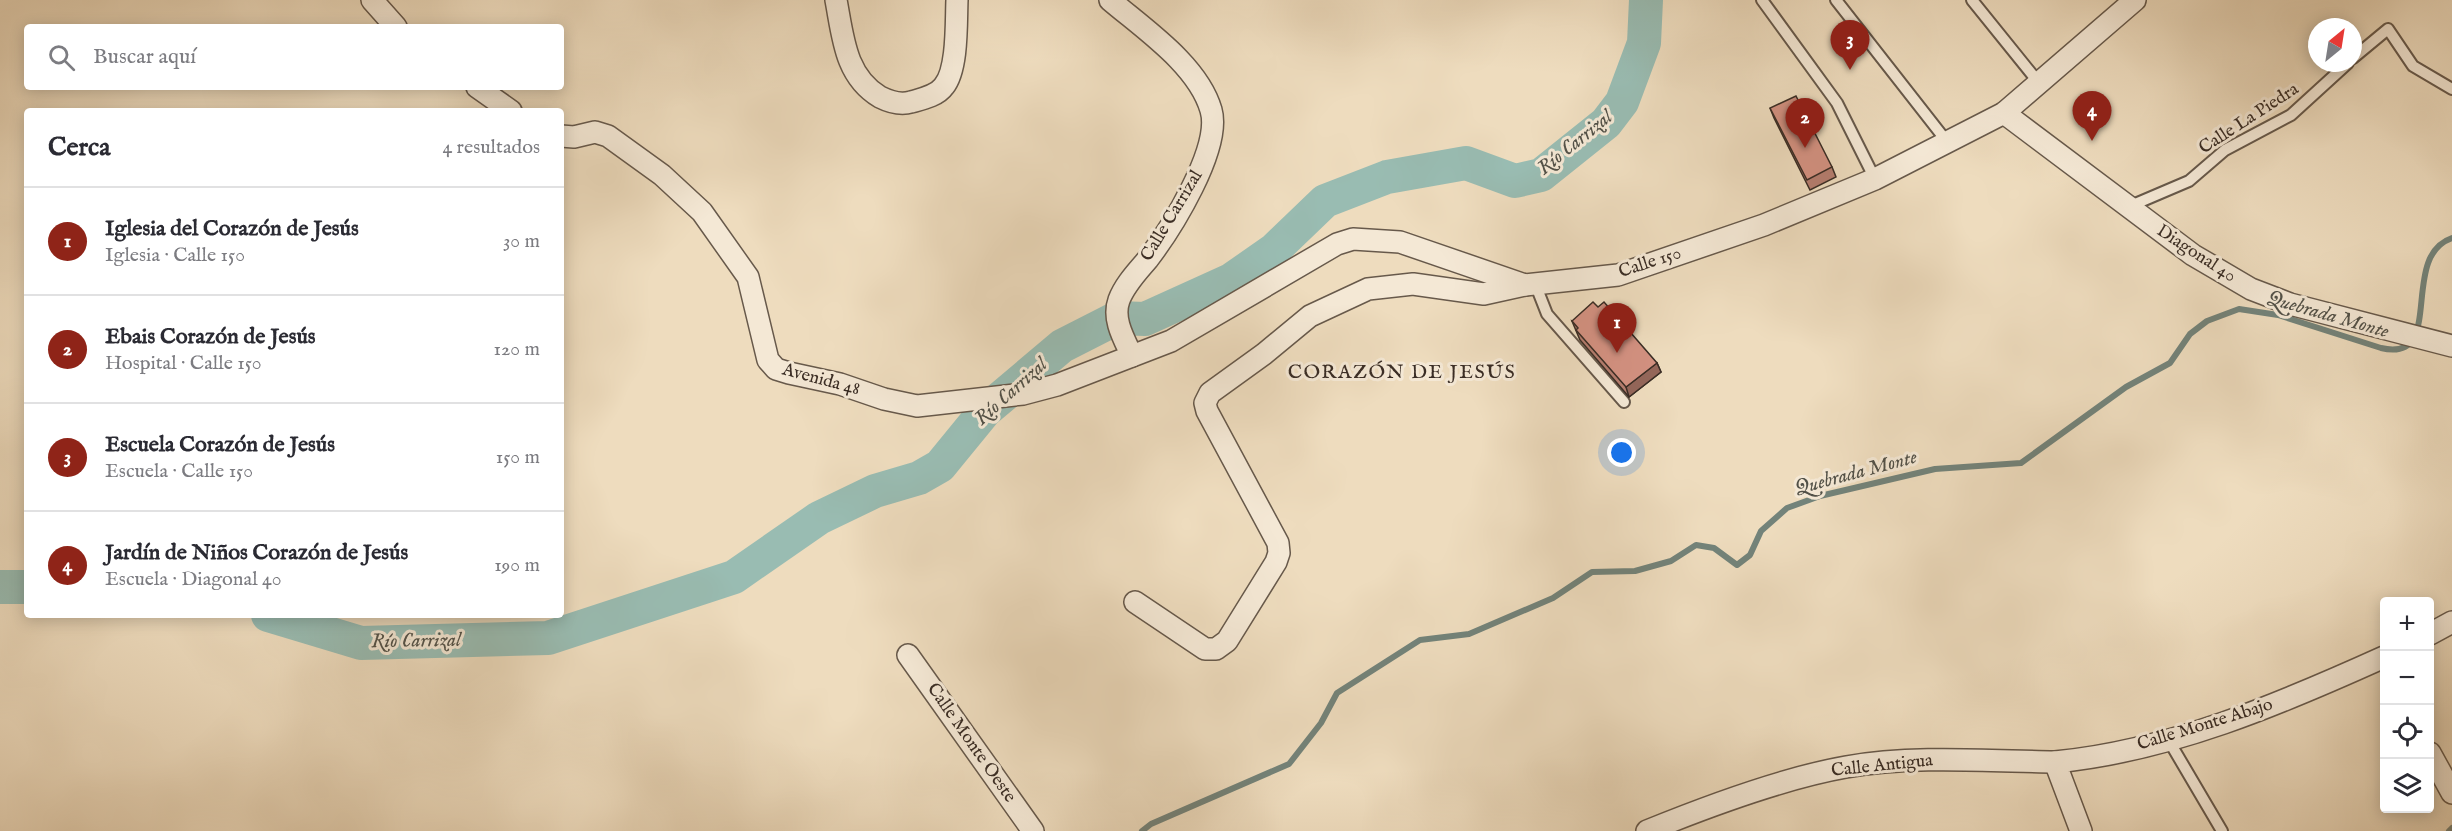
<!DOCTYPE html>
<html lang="es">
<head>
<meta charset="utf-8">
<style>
  :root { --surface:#fff; --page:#f7f7f7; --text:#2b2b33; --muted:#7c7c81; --line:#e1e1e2; --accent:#8f2418 }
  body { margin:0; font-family:"IM FELL English",serif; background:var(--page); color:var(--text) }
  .controls { position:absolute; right:18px; bottom:18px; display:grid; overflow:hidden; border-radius:6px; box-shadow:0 3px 15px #0003 }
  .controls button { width:54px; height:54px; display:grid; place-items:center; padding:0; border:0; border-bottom:2px solid var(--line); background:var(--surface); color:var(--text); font:30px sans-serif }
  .compass { position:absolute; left:2308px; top:18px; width:54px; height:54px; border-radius:50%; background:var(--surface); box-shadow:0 3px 15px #0003; rotate:30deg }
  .you { position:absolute; left:1622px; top:453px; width:21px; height:21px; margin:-15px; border:4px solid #fff; border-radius:50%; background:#1a73e8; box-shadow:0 0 0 9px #1a73e833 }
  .badge { display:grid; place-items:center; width:39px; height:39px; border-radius:50%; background:var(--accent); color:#fff; font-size:20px; font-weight:700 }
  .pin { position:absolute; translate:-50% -50px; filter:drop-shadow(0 2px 3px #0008) }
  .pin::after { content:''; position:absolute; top:32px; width:21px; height:18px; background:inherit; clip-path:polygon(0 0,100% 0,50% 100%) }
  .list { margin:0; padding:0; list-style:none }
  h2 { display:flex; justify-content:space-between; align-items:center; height:78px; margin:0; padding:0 24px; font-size:26px }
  h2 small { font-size:20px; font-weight:400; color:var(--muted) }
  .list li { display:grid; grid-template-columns:39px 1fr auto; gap:18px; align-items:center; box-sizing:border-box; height:108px; padding:0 24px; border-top:2px solid var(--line) }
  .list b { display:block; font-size:22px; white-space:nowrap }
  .list p { margin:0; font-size:20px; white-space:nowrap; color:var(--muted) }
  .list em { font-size:20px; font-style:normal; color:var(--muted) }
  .icon { flex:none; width:33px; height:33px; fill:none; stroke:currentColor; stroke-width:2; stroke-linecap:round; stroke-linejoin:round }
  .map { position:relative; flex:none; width:2452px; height:831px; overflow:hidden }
  .search { position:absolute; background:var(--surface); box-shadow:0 3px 15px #0003; left:24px; top:24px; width:540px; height:66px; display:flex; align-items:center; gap:15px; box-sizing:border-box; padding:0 21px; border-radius:6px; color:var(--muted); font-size:22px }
  .panel { position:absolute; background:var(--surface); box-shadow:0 3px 15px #0003; left:24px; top:108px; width:540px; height:510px; border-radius:6px }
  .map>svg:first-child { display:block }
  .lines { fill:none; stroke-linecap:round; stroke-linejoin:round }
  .stream { stroke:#73837a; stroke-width:6 }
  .river { stroke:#99bcb2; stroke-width:34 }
  .lane-casing { stroke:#67594b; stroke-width:14 }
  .street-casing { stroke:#67594b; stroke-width:24 }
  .lane { stroke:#f4e8d5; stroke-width:10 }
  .street { stroke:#f4e8d5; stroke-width:21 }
  .wall { fill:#b57d6f; stroke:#3a2d25; stroke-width:1.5 }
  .shaded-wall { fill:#94665a; stroke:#3a2d25; stroke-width:1.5 }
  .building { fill:#d39181; stroke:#3a2d25; stroke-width:1.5 }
  .labels { text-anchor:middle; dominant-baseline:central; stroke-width:6; stroke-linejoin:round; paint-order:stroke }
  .street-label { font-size:18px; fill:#3a2d25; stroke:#f4e8d5 }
  .water-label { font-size:20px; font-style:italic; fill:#525148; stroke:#f4e8d5 }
  .neighbourhood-label { font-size:20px; letter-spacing:1.5px; fill:#3a2d25; stroke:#f4e8d5 }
</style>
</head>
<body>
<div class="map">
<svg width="2452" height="831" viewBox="0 0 2452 831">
  <rect width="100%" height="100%" fill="#eedcbe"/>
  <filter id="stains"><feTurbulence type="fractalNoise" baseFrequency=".00333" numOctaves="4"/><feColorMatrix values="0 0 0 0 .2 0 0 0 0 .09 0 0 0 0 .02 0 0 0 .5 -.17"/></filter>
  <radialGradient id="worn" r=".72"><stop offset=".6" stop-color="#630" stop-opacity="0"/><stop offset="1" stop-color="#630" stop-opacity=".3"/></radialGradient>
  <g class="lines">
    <g class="stream">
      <path d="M1142 831 1151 824 1289 764 1321 723 1337 693 1420 640 1469 634 1553 598 1592 572 1635 571 1671 561 1696 545 1714 548 1737 565 1750 555 1761 531 1787 508 1820 496 1935 469 2021 463 2126 387 2170 363 2190 334 2207 321 2239 309 2278 315 2381 348C2447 364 2398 256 2452 238"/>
      <path d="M2449 831 2452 828"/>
    </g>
    <g class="river">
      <path d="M0 587H27"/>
      <path d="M268 615 361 643 548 638 734 577 819 518 875 491 919 478 940 466 985 411 1062 346 1117 318 1145 319 1231 280 1274 250 1325 201 1387 177 1466 163 1515 181 1541 175 1606 123 1622 102 1644 43 1646 0"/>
    </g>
    <defs>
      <g id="lane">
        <path d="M1762 0 1837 103 1875 179"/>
        <path d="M1836 0 1948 143"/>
        <path d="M1972 0 2039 83"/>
        <path d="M2353 58 2388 29 2413 66 2452 89"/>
        <path d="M2128 207 2189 181 2225 150 2291 115 2348 63"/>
        <path d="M1536 286 1547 314 1624 402"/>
        <path d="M2169 741 2222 831"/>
      </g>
      <g id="street">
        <path d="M372 0 396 27"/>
        <path d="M836 0C843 37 845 76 880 97 890 102 901 105 911 102 922 99 937 96 944 86 958 69 956 22 957 0"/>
        <path d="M1110 0C1144 29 1198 65 1211 110 1222 148 1171 229 1148 259 1138 271 1125 284 1119 300 1112 319 1124 339 1132 356"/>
        <path d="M477 87 511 111"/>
        <path d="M2004 113 2193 255 2251 289 2290 304 2452 346"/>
        <path d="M561 136 574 137 595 132 608 136 662 175 702 212 748 277 768 360 776 369 789 373 840 384 884 399 917 406 1023 394 1057 385 1171 341 1337 244 1353 239 1400 242 1525 285 1618 275 1764 225 1875 179 2004 113 2135 0"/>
        <path d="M1135 602 1205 649H1216L1227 641 1276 562 1279 553 1278 543 1207 411 1205 403 1210 393 1264 354 1310 316 1368 289 1413 284 1484 294 1525 285"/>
        <path d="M2430 634 2452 622"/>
        <path d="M908 655 1033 831"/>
        <path d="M2430 753 2452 793"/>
        <path d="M1647 831C1706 807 1784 778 1846 767 1913 755 1988 761 2055 762"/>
        <path d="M2081 831 2055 762C2170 751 2280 704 2384 657"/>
      </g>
    </defs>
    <use href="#lane" class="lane-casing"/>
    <use href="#street" class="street-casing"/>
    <use href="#lane" class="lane"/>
    <use href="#street" class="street"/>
  </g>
  <g class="wall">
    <path d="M1770 108 1832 167 1836 177 1810 190 1774 118Z"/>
    <path d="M1572 321 1657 363 1661 372 1629 397 1580 340Z"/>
  </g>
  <path class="shaded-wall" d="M1657 363 1661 372 1629 397 1626 387Z"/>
  <g class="building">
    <path d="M1796 96 1832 167 1807 180 1770 108Z"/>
    <path d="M1593 302 1598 307 1604 302 1657 363 1626 387 1576 330 1578 328 1572 321Z"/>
  </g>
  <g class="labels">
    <g class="street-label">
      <text transform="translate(2249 119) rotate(-33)">Calle La Piedra</text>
      <text transform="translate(1172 216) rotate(-59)">Calle Carrizal</text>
      <text transform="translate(2196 254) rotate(33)">Diagonal 40</text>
      <text transform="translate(1650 263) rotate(-18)">Calle 150</text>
      <text transform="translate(821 380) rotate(15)">Avenida 48</text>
      <text transform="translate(2205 725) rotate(-17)">Calle Monte Abajo</text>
      <text transform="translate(971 743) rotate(55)">Calle Monte Oeste</text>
      <text transform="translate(1882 766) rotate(-6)">Calle Antigua</text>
    </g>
    <g class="water-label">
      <text transform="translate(1575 143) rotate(-39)">Río Carrizal</text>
      <text transform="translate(2328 315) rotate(16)">Quebrada Monte</text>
      <text transform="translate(1011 392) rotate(-42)">Río Carrizal</text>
      <text transform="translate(1856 473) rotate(-15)">Quebrada Monte</text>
      <text transform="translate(416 641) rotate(-1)">Río Carrizal</text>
    </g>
    <g class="neighbourhood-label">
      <text x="1402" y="372">CORAZÓN DE JESÚS</text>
    </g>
  </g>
  <rect width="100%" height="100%" filter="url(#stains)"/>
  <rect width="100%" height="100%" fill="url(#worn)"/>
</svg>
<div class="controls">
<button>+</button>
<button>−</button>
<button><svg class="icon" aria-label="locate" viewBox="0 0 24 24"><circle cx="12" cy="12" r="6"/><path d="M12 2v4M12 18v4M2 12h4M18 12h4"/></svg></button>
<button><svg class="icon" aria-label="layers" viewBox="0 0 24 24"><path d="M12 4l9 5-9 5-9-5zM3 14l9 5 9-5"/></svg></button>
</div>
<svg class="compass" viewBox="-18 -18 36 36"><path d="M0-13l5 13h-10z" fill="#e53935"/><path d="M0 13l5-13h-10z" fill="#7c7c81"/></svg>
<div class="you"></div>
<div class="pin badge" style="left:1617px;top:353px">1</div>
<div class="pin badge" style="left:1805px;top:148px">2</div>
<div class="pin badge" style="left:1850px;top:70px">3</div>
<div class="pin badge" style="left:2092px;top:141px">4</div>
<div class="search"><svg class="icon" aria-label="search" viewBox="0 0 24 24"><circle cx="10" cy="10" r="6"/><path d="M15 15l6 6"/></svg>Buscar aquí</div>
<section class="panel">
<h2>Cerca<small>4 resultados</small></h2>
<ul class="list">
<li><span class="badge">1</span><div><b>Iglesia del Corazón de Jesús</b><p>Iglesia · Calle 150</p></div><em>30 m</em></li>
<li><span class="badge">2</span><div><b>Ebais Corazón de Jesús</b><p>Hospital · Calle 150</p></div><em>120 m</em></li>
<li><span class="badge">3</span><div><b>Escuela Corazón de Jesús</b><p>Escuela · Calle 150</p></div><em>150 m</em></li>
<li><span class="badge">4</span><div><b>Jardín de Niños Corazón de Jesús</b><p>Escuela · Diagonal 40</p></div><em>190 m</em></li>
</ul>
</section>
</div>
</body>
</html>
